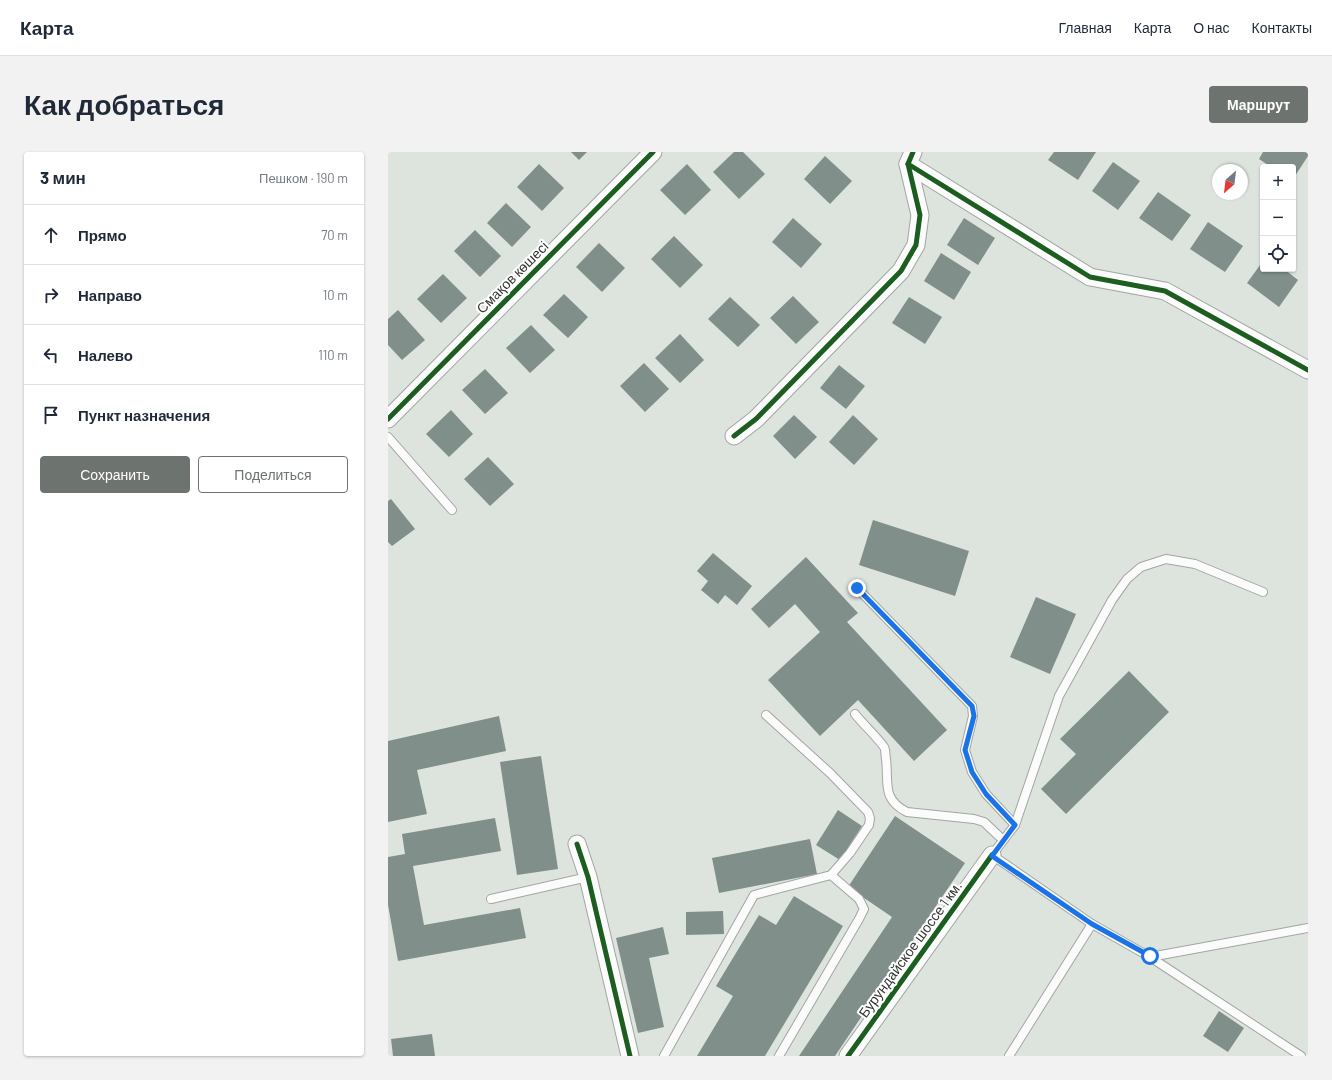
<!DOCTYPE html>
<html lang="ru">
<head>
<meta charset="utf-8">
<style>
  :root { --surface:#fff; --page:#f2f2f3; --text:#1f2937; --muted:#747a83; --line:#e0e1e3; --accent:#6d736e }
  body { margin:0; font-family:Barlow,sans-serif; background:var(--page); color:var(--text) }
  .controls { position:absolute; right:12px; top:12px; display:grid; overflow:hidden; border-radius:4px; box-shadow:0 1px 3px #0004 }
  .controls button { width:36px; height:36px; display:grid; place-items:center; padding:0; border:0; border-bottom:1px solid var(--line); background:var(--surface); color:var(--text); font:20px sans-serif }
  .compass { position:absolute; left:824px; top:12px; width:36px; height:36px; border-radius:50%; background:var(--surface); box-shadow:0 1px 3px #0004; rotate:208deg }
  .stop { position:absolute; width:12px; height:12px; margin:-9px; border:3px solid #1a73e8; border-radius:50%; background:#fff }
  .stop.end { background:#1a73e8; border-color:#fff; box-shadow:0 1px 4px #0008 }
  .list { margin:0; padding:0; list-style:none }
  h2 { display:flex; justify-content:space-between; align-items:center; height:52px; margin:0; padding:0 16px; font-size:17px }
  h2 small { font-size:13px; font-weight:400; color:var(--muted) }
  .list li { display:grid; grid-template-columns:26px 1fr auto; gap:12px; align-items:center; box-sizing:border-box; height:60px; padding:0 16px; border-top:1px solid var(--line) }
  .list b { display:block; font-size:15px; white-space:nowrap }
  .list em { font-size:13px; font-style:normal; color:var(--muted) }
  .actions { display:flex; gap:8px; padding:12px 16px }
  .actions a { flex:1; padding:9px 0; border:1px solid var(--accent); border-radius:4px; text-align:center; font-size:14px; color:var(--accent) }
  .actions .main { background:var(--accent); color:#fff }
  .icon { flex:none; width:22px; height:22px; fill:none; stroke:currentColor; stroke-width:2; stroke-linecap:round; stroke-linejoin:round }
  .map { position:relative; flex:none; width:920px; height:904px; overflow:hidden; border-radius:4px }
  header { display:flex; align-items:center; gap:24px; box-sizing:border-box; height:56px; padding:0 20px; background:var(--surface); border-bottom:1px solid var(--line) }
  header strong { font-size:19px }
  nav { display:flex; gap:22px; margin-inline-start:auto; font-size:14px }
  .intro { display:flex; align-items:center; justify-content:space-between; box-sizing:border-box; height:96px; padding:0 24px }
  h1 { margin:0; font-size:28px }
  .button { padding:10px 18px; border-radius:4px; background:var(--accent); color:#fff; font-size:14px; font-weight:700 }
  main { display:flex; gap:24px; padding:0 24px }
  aside { flex:1; background:var(--surface); border-radius:4px; box-shadow:0 1px 3px #0004 }
  .map>svg:first-child { display:block }
  .building { fill:#808f8a }
  .lines { fill:none; stroke-linecap:round; stroke-linejoin:round }
  .lane-casing { stroke:#a2a6a2; stroke-width:10 }
  .street-casing { stroke:#a2a6a2; stroke-width:19 }
  .lane { stroke:#fafbfa; stroke-width:8 }
  .street { stroke:#fafbfa; stroke-width:17 }
  .cycleway-casing { stroke:#fff; stroke-width:8 }
  .cycleway { stroke:#1b5e20; stroke-width:5 }
  .route { stroke:#1a73e8; stroke-width:5 }
  .labels { text-anchor:middle; dominant-baseline:central; stroke-width:4; stroke-linejoin:round; paint-order:stroke }
  .street-label { font-size:14px; fill:#313632; stroke:#fff }
</style>
</head>
<body>
<header>
<strong>Карта</strong>
<nav><a>Главная</a><a>Карта</a><a>О нас</a><a>Контакты</a></nav>
</header>
<div class="intro"><h1>Как добраться</h1><a class="button">Маршрут</a></div>
<main>
<aside>
<h2>3 мин<small>Пешком · 190 m</small></h2>
<ul class="list">
<li><svg class="icon" aria-label="ahead" viewBox="0 0 24 24"><path d="M12 20V5M6 11l6-6 6 6"/></svg><div><b>Прямо</b></div><em>70 m</em></li>
<li><svg class="icon" aria-label="right" viewBox="0 0 24 24"><path d="M7 20v-9h11M14 6l5 5-5 5"/></svg><div><b>Направо</b></div><em>10 m</em></li>
<li><svg class="icon" aria-label="left" viewBox="0 0 24 24"><path d="M17 20v-9H6M10 6l-5 5 5 5"/></svg><div><b>Налево</b></div><em>110 m</em></li>
<li><svg class="icon" aria-label="arrive" viewBox="0 0 24 24"><path d="M6 21V4h12l-3 4 3 4H6"/></svg><div><b>Пункт назначения</b></div></li>
</ul>
<div class="actions"><a class="main">Сохранить</a><a>Поделиться</a></div>
</aside>
<div class="map">
<svg width="920" height="904" viewBox="0 0 920 904">
  <rect width="100%" height="100%" fill="#dde4de"/>
  <g class="building">
    <path d="M183 0H199L191 8Z"/>
    <path d="M346 0H355L377 22 351 47 325 20Z"/>
    <path d="M666 0H708L690 28 660 8Z"/>
    <path d="M875 0H920V4L905 27V15H883L871 7Z"/>
    <path d="M437 4 464 29 442 52 416 27Z"/>
    <path d="M725 10 752 29 730 58 704 39Z"/>
    <path d="M151 12 176 36 154 59 129 35Z"/>
    <path d="M299 12 323 38 297 63 272 38Z"/>
    <path d="M770 40 803 63 784 89 751 66Z"/>
    <path d="M118 51 143 75 124 95 99 71Z"/>
    <path d="M405 66 434 92 413 116 384 90Z"/>
    <path d="M576 66 607 86 590 113 559 93Z"/>
    <path d="M820 70 855 94 837 120 802 97Z"/>
    <path d="M87 78 113 104 92 125 66 99Z"/>
    <path d="M286 84 315 113 292 136 263 107Z"/>
    <path d="M211 91 237 116 214 140 188 115Z"/>
    <path d="M553 101 583 120 566 148 536 129Z"/>
    <path d="M875 109V117H896L910 128 891 155 859 131Z"/>
    <path d="M55 122 79 146 53 171 29 147Z"/>
    <path d="M176 142 200 165 180 186 155 163Z"/>
    <path d="M405 144 431 170 408 192 382 166Z"/>
    <path d="M342 145 372 173 350 195 320 167Z"/>
    <path d="M521 145 554 165 537 192 504 171Z"/>
    <path d="M10 158 37 188 14 208 0 193V167Z"/>
    <path d="M143 173 167 198 142 221 118 196Z"/>
    <path d="M292 182 316 208 292 231 267 206Z"/>
    <path d="M256 211 281 237 257 260 232 234Z"/>
    <path d="M451 213 477 234 458 257 432 236Z"/>
    <path d="M97 217 120 241 97 262 74 238Z"/>
    <path d="M63 258 85 282 61 305 38 282Z"/>
    <path d="M406 263 429 285 407 307 385 284Z"/>
    <path d="M465 263 490 287 466 313 441 290Z"/>
    <path d="M100 305 126 332 102 354 76 327Z"/>
    <path d="M3 347 27 377 4 394 0 390V349Z"/>
    <path d="M485 368 581 399 567 444 471 413Z"/>
    <path d="M325 401 364 434 349 453 337 443 330 452 313 438 320 429 309 419Z"/>
    <path d="M418 405 470 461 459 470 559 578 526 609 470 548 432 584 380 528 432 480 407 452 381 476 363 457Z"/>
    <path d="M648 445 688 462 662 522 622 505Z"/>
    <path d="M741 519 781 560 678 662 653 637 688 602 672 587Z"/>
    <path d="M111 564 118 599 29 618 39 662 0 670V589Z"/>
    <path d="M153 604 170 717 129 723 112 610Z"/>
    <path d="M450 658 474 674 452 708 428 693Z"/>
    <path d="M507 664 577 711 447 904H411L504 765 460 735Z"/>
    <path d="M107 666 113 699 25 714 36 773 132 756 138 786 10 809 0 753V705L17 702 14 682Z"/>
    <path d="M422 687 429 722 331 741 324 706Z"/>
    <path d="M406 744 455 774 377 904H309L345 844 328 834 371 763 388 773Z"/>
    <path d="M335 759 336 782 298 783V760Z"/>
    <path d="M275 775 281 802 261 806 276 875 250 881 228 786Z"/>
    <path d="M831 859 856 876 840 900 815 884Z"/>
    <path d="M44 882 47 904H5L3 887Z"/>
  </g>
  <g class="lines">
    <defs>
      <g id="lane">
        <path d="M0 285 64 358"/>
        <path d="M469 436 584 554 585 564 577 598 584 620 598 642 627 673"/>
        <path d="M875 440 807 412 778 407 753 415 739 427 724 448 671 544 627 673 604 703 704 772 762 805 913 904"/>
        <path d="M467 562C474 571 490 586 496 595 498 598 497 603 498 607 501 630 493 647 519 660L586 667 596 670 615 688"/>
        <path d="M103 747 200 725"/>
        <path d="M762 805 920 776"/>
        <path d="M276 904 366 743 443 723 462 701 481 673 482 666 480 660 442 621 378 563"/>
        <path d="M391 904 471 767 476 757 471 747 443 723"/>
        <path d="M621 904 704 772"/>
      </g>
      <g id="street">
        <path d="M520 12 702 125 777 139 920 218"/>
        <path d="M0 267 265 0"/>
        <path d="M346 284 368 267 513 119 528 93 532 63 520 12 525 0"/>
        <path d="M189 692 200 725 242 904"/>
        <path d="M460 904 604 703"/>
      </g>
    </defs>
    <use href="#lane" class="lane-casing"/>
    <use href="#street" class="street-casing"/>
    <use href="#lane" class="lane"/>
    <use href="#street" class="street"/>
    <defs>
      <g id="cycleway">
        <path d="M520 12 702 125 777 139 920 218"/>
        <path d="M0 267 265 0"/>
        <path d="M346 284 368 267 513 119 528 93 532 63 520 12 525 0"/>
        <path d="M189 692 200 725 242 904"/>
        <path d="M460 904 604 703"/>
      </g>
    </defs>
    <use href="#cycleway" class="cycleway-casing"/>
    <use href="#cycleway" class="cycleway"/>
  </g>
  <g class="lines">
    <path class="route" d="M469 436 584 554 586 564 577 598 584 620 598 642 627 673 604 704 704 772 762 804"/>
  </g>
  <g class="labels">
    <g class="street-label">
      <text transform="translate(124 125) rotate(-45)">Смақов көшесі</text>
      <text transform="translate(522 797) rotate(-54)">Бурундайское шоссе 1 км.</text>
    </g>
  </g>
</svg>
<div class="controls">
<button>+</button>
<button>−</button>
<button><svg class="icon" aria-label="locate" viewBox="0 0 24 24"><circle cx="12" cy="12" r="6"/><path d="M12 2v4M12 18v4M2 12h4M18 12h4"/></svg></button>
</div>
<svg class="compass" viewBox="-18 -18 36 36"><path d="M0-13l5 13h-10z" fill="#e53935"/><path d="M0 13l5-13h-10z" fill="#747a83"/></svg>
<div class="stop" style="left:762px;top:804px"></div>
<div class="stop end" style="left:469px;top:436px"></div>
</div>
</main>
</body>
</html>
